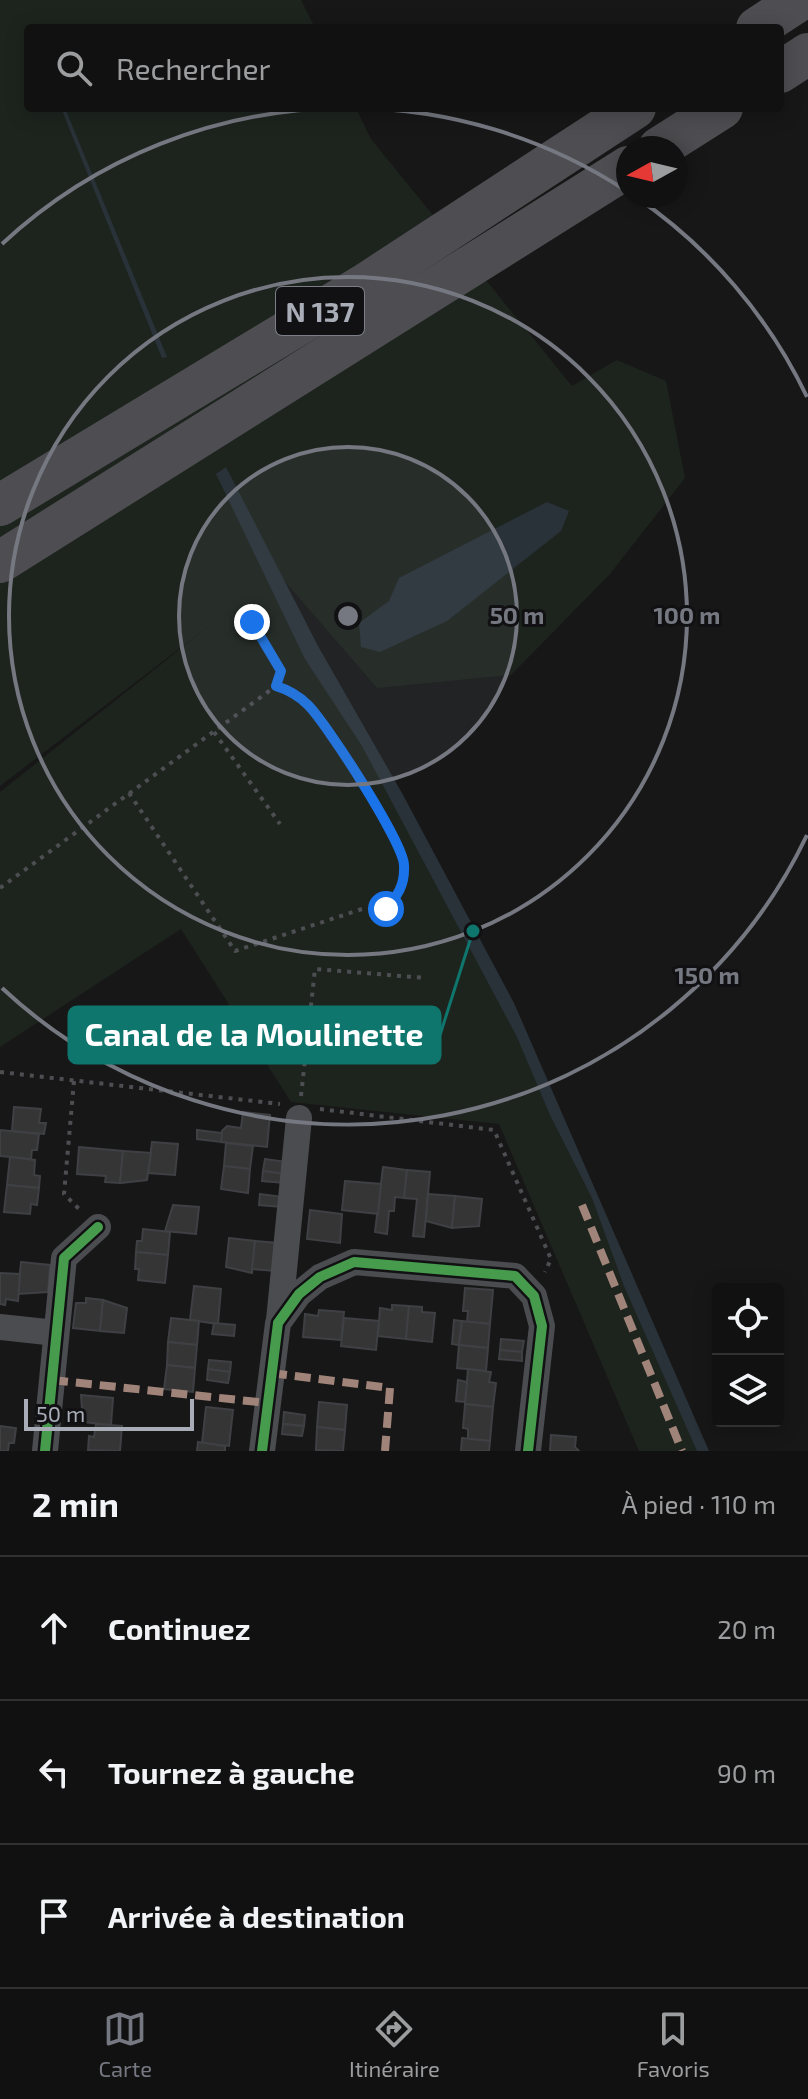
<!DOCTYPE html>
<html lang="fr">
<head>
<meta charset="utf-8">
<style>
  :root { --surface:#111; --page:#1a1a1a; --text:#f1f3f6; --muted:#9c9d9f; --line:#303131; --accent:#757880 }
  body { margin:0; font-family:"Exo 2",sans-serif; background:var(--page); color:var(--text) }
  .controls { position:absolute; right:24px; bottom:24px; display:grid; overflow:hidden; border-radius:8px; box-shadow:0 4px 20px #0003 }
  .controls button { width:72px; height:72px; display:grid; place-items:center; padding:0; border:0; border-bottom:2px solid var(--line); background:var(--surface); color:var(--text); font:40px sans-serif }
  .compass { position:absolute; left:616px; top:136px; width:72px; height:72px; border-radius:50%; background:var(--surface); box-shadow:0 4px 20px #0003; rotate:262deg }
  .scale { position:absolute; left:24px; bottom:20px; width:170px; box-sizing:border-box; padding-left:8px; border:4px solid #a8adb8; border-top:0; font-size:22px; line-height:28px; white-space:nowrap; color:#a8adb8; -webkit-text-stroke:6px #111113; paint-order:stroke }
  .stop { position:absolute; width:24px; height:24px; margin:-18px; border:6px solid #1a73e8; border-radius:50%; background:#fff }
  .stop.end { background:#1a73e8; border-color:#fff; box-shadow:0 2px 8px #0008 }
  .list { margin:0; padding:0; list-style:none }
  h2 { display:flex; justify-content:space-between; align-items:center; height:104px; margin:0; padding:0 32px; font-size:34px }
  h2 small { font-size:26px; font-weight:400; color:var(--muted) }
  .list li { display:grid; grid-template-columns:52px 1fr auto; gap:24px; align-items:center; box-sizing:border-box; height:144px; padding:0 32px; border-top:2px solid var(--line) }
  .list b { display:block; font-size:30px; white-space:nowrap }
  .list em { font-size:26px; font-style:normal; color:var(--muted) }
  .icon { flex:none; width:44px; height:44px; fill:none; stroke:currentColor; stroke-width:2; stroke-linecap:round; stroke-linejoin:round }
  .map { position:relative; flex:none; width:808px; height:1451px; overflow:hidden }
  .search { position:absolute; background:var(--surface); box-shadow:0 4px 20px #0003; left:24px; right:24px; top:24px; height:88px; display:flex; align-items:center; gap:20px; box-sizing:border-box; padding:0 28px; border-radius:8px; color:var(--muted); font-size:30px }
  .sheet { height:536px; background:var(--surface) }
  nav { display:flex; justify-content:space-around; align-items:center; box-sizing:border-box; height:112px; border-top:2px solid var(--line); background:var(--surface); font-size:22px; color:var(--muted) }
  nav a { display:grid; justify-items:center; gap:4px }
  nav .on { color:var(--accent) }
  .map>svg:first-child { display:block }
  .green { fill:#1d241e }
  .water { fill:#2a3239 }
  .building { fill:#353536; stroke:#3f4043; stroke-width:2 }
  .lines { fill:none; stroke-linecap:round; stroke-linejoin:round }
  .path { stroke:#4d4e52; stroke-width:4; stroke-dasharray:4 6; stroke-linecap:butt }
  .minor { stroke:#4b4c50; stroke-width:26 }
  .trunk { stroke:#4e4e52; stroke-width:42 }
  .quiet { stroke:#a18479; stroke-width:8; stroke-dasharray:16 8; stroke-linecap:butt }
  .cycleway-casing { stroke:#111113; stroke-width:15 }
  .cycleway { stroke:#469c4c; stroke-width:10 }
  .route { stroke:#1a73e8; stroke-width:10 }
  .ring { fill:none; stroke:#757880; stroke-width:4 }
  .labels { text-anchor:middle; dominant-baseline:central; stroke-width:6; stroke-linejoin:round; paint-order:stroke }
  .shield { fill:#111113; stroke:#7b7e86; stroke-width:2 }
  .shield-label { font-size:28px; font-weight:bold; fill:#a8adb8 }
  .centre { fill:#757880; stroke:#111113; stroke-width:4 }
  .ring-label { font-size:24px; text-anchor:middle; font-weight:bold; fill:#757880; stroke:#111113; stroke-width:6; stroke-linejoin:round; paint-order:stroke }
  .leader { fill:none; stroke:#0f766e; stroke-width:3 }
  .callout-dot { fill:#0f766e; stroke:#111113; stroke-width:3 }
  .callout { fill:#0f766e; stroke:#0f766e; stroke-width:3 }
  .callout-label { font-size:32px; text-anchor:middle; font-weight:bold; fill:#fff }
</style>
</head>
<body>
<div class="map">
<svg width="808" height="1451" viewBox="0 0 808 1451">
  <rect width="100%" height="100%" fill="#171717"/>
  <path class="green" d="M0 0H301L315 28H28V108H356L371 139 572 386 617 360 666 381 685 478 610 574 511 675 377 688 281 577 547 1085 704 1451H639L499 1124 291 1102 181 929 0 1047V792L213 623 0 786Z"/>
  <g class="water">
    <path d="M61 108H65L167 357 162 358Z"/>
    <path d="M226 467 318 646 402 793 514 1003 709 1451H697L624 1286 592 1198 550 1115 517 1037 362 746 305 659 216 474Z"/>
    <path d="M547 502 569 511 561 531 447 621 380 652 361 647 359 623 389 601 399 578Z"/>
  </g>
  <g class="building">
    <path d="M14 1107 41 1109 39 1123H46L44 1134 12 1131Z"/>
    <path d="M243 1112 270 1115 267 1147 221 1142 222 1131 227 1126 241 1128Z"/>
    <path d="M0 1130 39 1134 37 1150H32L31 1159 0 1156Z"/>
    <path d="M197 1130 222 1133 221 1142 197 1139Z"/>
    <path d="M152 1142 178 1144 175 1175 148 1173Z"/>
    <path d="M226 1143 253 1146 250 1169 224 1166Z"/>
    <path d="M79 1147 123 1151 120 1183 105 1182 106 1176 77 1174Z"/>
    <path d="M123 1151 151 1153 147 1180 120 1183Z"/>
    <path d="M10 1157 35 1160 34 1175 40 1176 39 1188 7 1185Z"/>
    <path d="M265 1159 287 1162 285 1174 263 1171Z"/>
    <path d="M224 1166 250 1169 248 1193 221 1189Z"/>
    <path d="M383 1167 407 1170 404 1198 395 1197 394 1211H389L387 1234 375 1232Z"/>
    <path d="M407 1170 430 1172 424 1237 413 1236 417 1199 404 1198Z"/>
    <path d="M263 1171 285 1174V1183L262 1181Z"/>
    <path d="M345 1181 381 1184 378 1214 342 1210Z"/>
    <path d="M7 1185 39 1188 37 1205 31 1204 30 1214 4 1212Z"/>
    <path d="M260 1194 283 1197 282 1207 259 1205Z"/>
    <path d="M428 1194 455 1196 452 1228 426 1221Z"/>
    <path d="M455 1196 482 1199 479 1226 452 1228Z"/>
    <path d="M173 1205 199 1207 196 1234 165 1231Z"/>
    <path d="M310 1210 342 1214 340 1243 307 1239Z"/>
    <path d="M143 1229 170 1232 168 1255 136 1252 137 1241H142Z"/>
    <path d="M229 1238 255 1241 252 1273 226 1267Z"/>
    <path d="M255 1241 278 1243 276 1271 252 1269Z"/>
    <path d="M136 1252 168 1255 165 1283 138 1280 139 1269H135Z"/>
    <path d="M21 1262 50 1265 48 1292 18 1294Z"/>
    <path d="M0 1273 20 1274 18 1301 6 1299 5 1305 0 1304Z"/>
    <path d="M194 1286 221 1289 218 1324 190 1320Z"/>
    <path d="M465 1288 493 1290 490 1324 467 1322 468 1311H463Z"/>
    <path d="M86 1298 103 1300 100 1331 73 1328 76 1303H86Z"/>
    <path d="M103 1300 127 1308 124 1333 100 1331Z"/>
    <path d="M392 1305 409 1306 406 1339 378 1336 380 1308 392 1310Z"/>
    <path d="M409 1306 422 1307V1312L435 1313 432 1342 406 1339Z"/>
    <path d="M319 1310 344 1312 341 1340 303 1337 305 1314 318 1316Z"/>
    <path d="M171 1318 199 1321 197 1345 168 1342Z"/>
    <path d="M344 1318 379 1321 376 1350 341 1346Z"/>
    <path d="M454 1320 462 1321 459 1345 452 1344Z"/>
    <path d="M462 1321 490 1324 488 1348 459 1345Z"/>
    <path d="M214 1323 235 1325 234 1336 212 1334Z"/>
    <path d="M501 1339 524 1341 522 1352 500 1350Z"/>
    <path d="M168 1342 197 1345 195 1368 167 1365Z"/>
    <path d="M459 1345 488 1348 486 1371 457 1368Z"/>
    <path d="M500 1350 522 1352V1361L499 1359Z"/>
    <path d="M209 1360 231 1362 230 1372 208 1369Z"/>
    <path d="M167 1365 195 1368 193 1392 164 1389Z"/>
    <path d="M208 1369 230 1372 228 1383 207 1380Z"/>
    <path d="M468 1369 491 1372 489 1382 496 1383 493 1407 465 1404Z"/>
    <path d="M458 1380 467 1382 465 1402 456 1401Z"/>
    <path d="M81 1395 113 1398 111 1425 83 1422Z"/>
    <path d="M319 1402 347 1405 345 1430 317 1427Z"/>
    <path d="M465 1404 493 1407 490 1441 468 1439V1429L463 1428Z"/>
    <path d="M206 1407 233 1410 229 1446 202 1443Z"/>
    <path d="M284 1412 305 1415 304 1426 283 1424Z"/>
    <path d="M96 1424 122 1426 120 1451 88 1450 89 1436 94 1437Z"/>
    <path d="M283 1424 304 1426 302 1436 282 1434Z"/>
    <path d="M0 1426 16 1428 14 1443H9L8 1451H0Z"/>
    <path d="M317 1427 345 1430 343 1451 316 1450Z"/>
    <path d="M551 1435 576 1437 575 1447 579 1451H550Z"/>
    <path d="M462 1438 490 1441 489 1451H461Z"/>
    <path d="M198 1442 225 1446V1451H197Z"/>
  </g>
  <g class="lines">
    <g class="path">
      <path d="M214 732 280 824"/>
      <path d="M129 793 235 951 362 909H386C398 895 405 885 404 865 403 842 327 724 308 705 298 695 289 690 276 686"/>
      <path d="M0 888 276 686 281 671 252 622"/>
      <path d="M309 1037 426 1040"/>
      <path d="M0 1072 280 1104"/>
      <path d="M74 1081 64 1194 82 1212"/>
      <path d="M301 1096 315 969 426 978"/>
      <path d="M320 1109 494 1130 551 1259 545 1272"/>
    </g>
    <g class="minor">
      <path d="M279 1320 299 1118"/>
      <path d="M0 1327 56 1333"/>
      <path d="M45 1451 64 1258 98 1227"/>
      <path d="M262 1451 278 1323 299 1294 320 1277 354 1262 515 1276 534 1296 542 1326 528 1451"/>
    </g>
    <g class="trunk">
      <path d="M757 28 800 0"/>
      <path d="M780 72 808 54"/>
      <path d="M659 148 722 108"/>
      <path d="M0 505 364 285 635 108"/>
      <path d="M0 562 628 167"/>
    </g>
    <g class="quiet">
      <path d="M582 1205 682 1451"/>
      <path d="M271 1373 390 1388 385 1451"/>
      <path d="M52 1380 267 1403"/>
    </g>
    <defs>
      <g id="cycleway">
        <path d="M45 1451 64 1258 98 1227"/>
        <path d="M262 1451 278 1323 299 1294 320 1277 354 1262 515 1276 534 1296 542 1326 528 1451"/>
      </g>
    </defs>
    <use href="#cycleway" class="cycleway-casing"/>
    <use href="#cycleway" class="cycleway"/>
  </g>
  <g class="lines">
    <path class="route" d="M252 622 281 671 276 686C289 690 298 695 308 705 327 724 403 842 404 865 405 885 398 895 386 909"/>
  </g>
  <circle cx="348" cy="616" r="169" fill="#757880" fill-opacity=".12"/>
  <g class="ring">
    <circle cx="348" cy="616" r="169"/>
    <circle cx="348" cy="616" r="339"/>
    <path d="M807 835A508 508 0 0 1 2 988M2 244A508 508 0 0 1 344 108M352 108A508 508 0 0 1 625 190M636 197A508 508 0 0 1 807 397"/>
  </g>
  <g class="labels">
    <rect class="shield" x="276" y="287" width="88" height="48" rx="6"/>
    <g class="shield-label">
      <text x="320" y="311">N 137</text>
    </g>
  </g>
  <circle cx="348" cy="616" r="12" class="centre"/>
  <g class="ring-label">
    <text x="517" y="624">50 m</text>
    <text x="687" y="624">100 m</text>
    <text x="707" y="984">150 m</text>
  </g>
  <path class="leader" d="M473 931L440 1035"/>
  <circle class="callout-dot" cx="473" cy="931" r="8"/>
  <rect class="callout" x="69" y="1007" width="371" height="56" rx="8"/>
  <g class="callout-label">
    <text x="254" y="1046">Canal de la Moulinette</text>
  </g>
</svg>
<div class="controls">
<button><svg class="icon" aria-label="locate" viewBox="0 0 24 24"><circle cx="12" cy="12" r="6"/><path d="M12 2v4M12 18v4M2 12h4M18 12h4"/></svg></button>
<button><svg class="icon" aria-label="layers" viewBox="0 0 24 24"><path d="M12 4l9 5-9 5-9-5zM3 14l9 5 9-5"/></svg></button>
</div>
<svg class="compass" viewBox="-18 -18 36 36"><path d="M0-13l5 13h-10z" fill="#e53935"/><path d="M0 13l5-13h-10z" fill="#9c9d9f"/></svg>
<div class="scale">50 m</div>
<div class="stop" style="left:386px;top:909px"></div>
<div class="stop end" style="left:252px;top:622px"></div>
<div class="search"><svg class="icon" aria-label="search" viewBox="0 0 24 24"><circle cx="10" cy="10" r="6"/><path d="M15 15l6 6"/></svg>Rechercher</div>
</div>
<section class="sheet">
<h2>2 min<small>À pied · 110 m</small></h2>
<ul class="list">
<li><svg class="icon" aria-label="ahead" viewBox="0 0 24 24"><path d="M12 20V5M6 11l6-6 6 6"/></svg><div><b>Continuez</b></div><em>20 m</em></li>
<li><svg class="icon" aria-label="left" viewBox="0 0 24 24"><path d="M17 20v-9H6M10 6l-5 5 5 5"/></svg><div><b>Tournez à gauche</b></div><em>90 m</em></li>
<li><svg class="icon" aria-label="arrive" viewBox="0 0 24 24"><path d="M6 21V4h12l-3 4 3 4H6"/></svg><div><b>Arrivée à destination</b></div></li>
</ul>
</section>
<nav>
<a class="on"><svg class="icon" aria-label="map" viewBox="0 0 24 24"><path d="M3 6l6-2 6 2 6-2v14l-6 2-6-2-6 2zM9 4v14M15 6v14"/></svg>Carte</a>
<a><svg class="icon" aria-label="directions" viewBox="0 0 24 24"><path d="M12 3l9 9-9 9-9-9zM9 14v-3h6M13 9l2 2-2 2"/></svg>Itinéraire</a>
<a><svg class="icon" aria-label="saved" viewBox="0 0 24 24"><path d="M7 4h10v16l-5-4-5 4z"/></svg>Favoris</a>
</nav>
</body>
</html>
